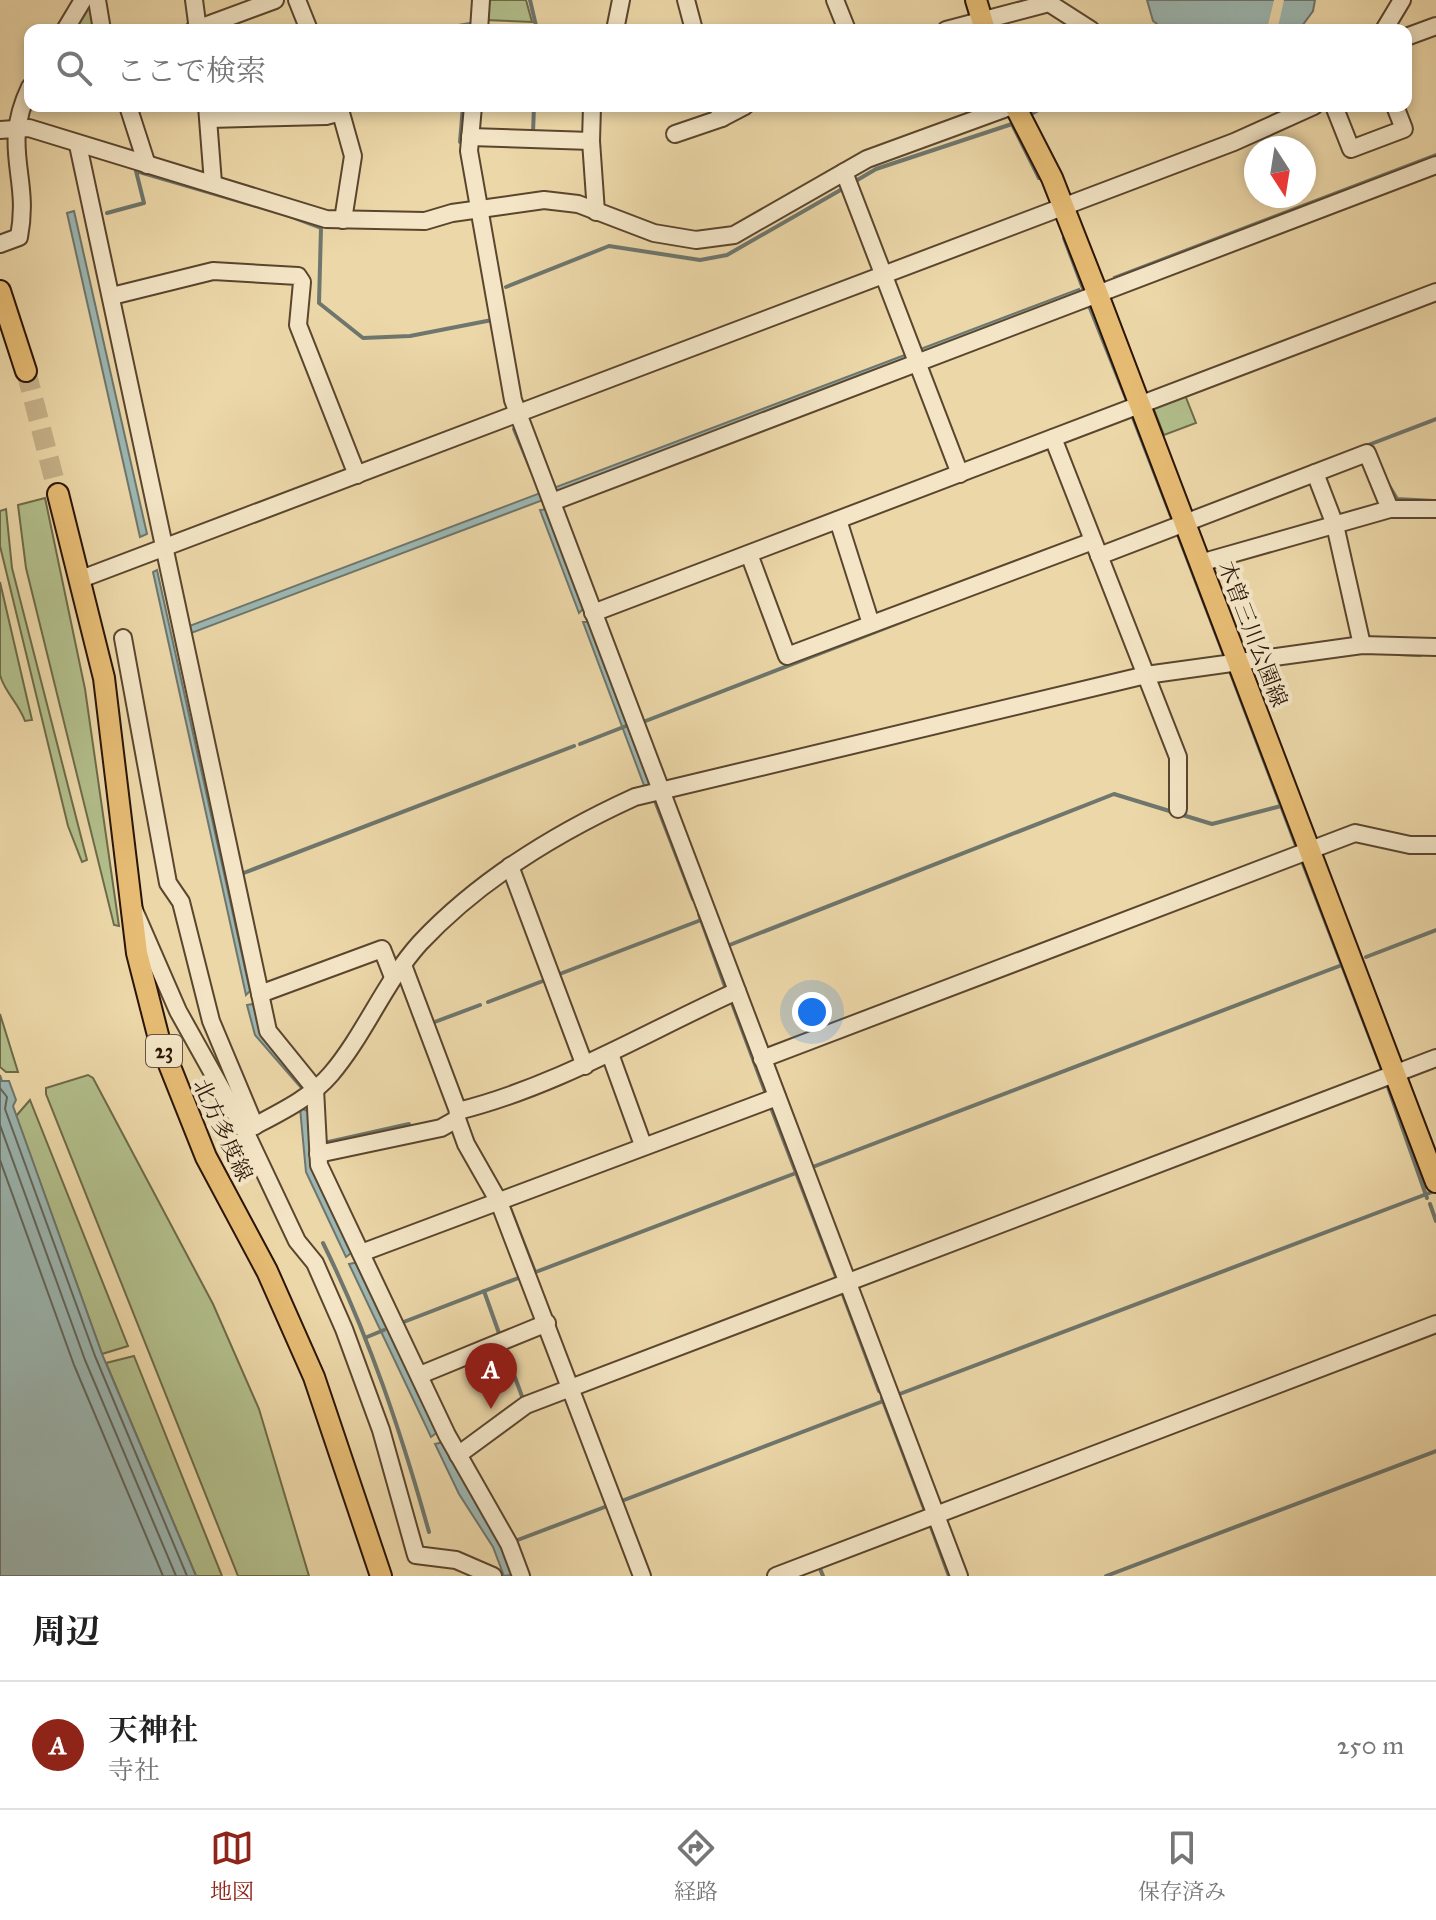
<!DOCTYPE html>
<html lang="ja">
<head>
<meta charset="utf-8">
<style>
  :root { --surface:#fff; --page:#f6f6f6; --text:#222; --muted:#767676; --line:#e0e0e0; --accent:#8f2418 }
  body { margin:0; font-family:"IM FELL Great Primer","Noto Serif JP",serif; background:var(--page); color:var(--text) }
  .compass { position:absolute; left:1244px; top:136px; width:72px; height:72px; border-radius:50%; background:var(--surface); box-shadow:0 4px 12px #0003; rotate:168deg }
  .you { position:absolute; left:812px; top:1012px; width:28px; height:28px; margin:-20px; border:6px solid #fff; border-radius:50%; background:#1a73e8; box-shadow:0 0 0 12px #1a73e833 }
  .badge { display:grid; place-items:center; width:52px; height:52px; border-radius:50%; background:var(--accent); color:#fff; font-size:26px; font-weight:700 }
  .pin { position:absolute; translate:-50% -66px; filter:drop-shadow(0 2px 4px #0008) }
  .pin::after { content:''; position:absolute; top:42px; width:28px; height:24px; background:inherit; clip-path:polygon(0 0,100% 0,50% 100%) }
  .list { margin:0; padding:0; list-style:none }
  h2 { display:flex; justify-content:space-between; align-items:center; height:104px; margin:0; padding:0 32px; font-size:34px }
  h2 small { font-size:26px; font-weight:400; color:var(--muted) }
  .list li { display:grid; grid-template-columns:52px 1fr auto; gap:24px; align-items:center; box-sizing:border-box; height:128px; padding:0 32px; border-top:2px solid var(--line) }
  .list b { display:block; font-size:30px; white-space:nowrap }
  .list p { margin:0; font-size:26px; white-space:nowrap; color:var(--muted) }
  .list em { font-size:26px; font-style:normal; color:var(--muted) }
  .icon { flex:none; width:44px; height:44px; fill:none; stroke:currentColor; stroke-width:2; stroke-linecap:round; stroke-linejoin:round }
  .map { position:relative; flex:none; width:1436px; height:1576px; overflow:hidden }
  .search { position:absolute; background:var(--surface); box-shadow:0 4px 12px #0003; left:24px; right:24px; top:24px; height:88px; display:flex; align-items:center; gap:20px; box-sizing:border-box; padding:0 28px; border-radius:16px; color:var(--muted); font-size:30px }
  .sheet { height:232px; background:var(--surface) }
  nav { display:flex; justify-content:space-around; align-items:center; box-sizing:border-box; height:112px; border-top:2px solid var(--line); background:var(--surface); font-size:22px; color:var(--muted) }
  nav a { display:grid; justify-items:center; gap:4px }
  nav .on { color:var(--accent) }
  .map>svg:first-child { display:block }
  .green { fill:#b2bf8c; stroke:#6e6a49; stroke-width:2 }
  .water { fill:#9cb7b2; stroke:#6e766d; stroke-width:2 }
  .pier { fill:#ecd7a8 }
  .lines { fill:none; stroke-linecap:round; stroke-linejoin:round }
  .shore { stroke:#63665c; stroke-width:2 }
  .stream { stroke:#6e766d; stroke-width:4 }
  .major-tunnel { stroke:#c5b088; stroke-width:20; stroke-dasharray:20 10; stroke-linecap:butt }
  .minor-casing { stroke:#5a452e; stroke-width:20 }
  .major-casing { stroke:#2a1406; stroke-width:24 }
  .minor { stroke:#f3e5c6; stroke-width:16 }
  .major { stroke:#e6bc74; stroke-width:20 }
  .labels { text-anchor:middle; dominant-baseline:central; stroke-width:8; stroke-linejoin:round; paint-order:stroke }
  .shield { fill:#f3e5c6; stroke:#665340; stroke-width:2 }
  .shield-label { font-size:20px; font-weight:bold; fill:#2a1406 }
  .street-label { font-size:22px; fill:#2a1406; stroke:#f3e5c6 }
</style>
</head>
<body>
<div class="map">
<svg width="1436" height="1576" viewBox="0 0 1436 1576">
  <rect width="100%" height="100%" fill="#ecd7a8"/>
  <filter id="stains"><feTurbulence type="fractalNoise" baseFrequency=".0025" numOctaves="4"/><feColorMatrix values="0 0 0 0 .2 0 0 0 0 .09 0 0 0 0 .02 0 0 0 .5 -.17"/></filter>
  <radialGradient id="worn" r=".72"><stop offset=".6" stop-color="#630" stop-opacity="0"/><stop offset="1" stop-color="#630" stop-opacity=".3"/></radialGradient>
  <g class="green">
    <path d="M86 0H94L98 30H69Z"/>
    <path d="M486 0H526L532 22 485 20Z"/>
    <path d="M1185 395 1196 423 1164 435 1153 407Z"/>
    <path d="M45 498 85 689 119 926 114 925 26 568 18 505Z"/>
    <path d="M6 509 12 568 87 860 82 862 68 826 0 546V511Z"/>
    <path d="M0 582 32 720 25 721C18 702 5 693 0 675Z"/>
    <path d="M0 1014 18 1072H6L0 1067Z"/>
    <path d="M88 1075 93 1078 213 1304 259 1409 309 1576H238L46 1094V1088Z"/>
    <path d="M30 1100 128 1346 102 1354 16 1116Z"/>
    <path d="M134 1356 222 1576H196L106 1363Z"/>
  </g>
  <g class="water">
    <path d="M1147 0H1315L1313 11 1299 30H1165L1153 21Z"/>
    <path d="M1436 154V162L1117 283 1114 277Z"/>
    <path d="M74 211 147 534 140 537 67 213Z"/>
    <path d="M1079 289 1082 296 186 635 184 628Z"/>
    <path d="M548 509 585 607 579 613 540 510Z"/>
    <path d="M157 570 250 991 246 995 153 572Z"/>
    <path d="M583 622H591L651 783 645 788Z"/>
    <path d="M253 1004 262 1036 304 1084 301 1088 255 1035 247 1005Z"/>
    <path d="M0 1075 2 1081H9L16 1100 13 1106 102 1354 196 1576H0Z"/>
    <path d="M300 1108 310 1112 354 1251 346 1257 306 1172Z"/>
    <path d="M359 1262 439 1431 431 1437 349 1264Z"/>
    <path d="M444 1442C466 1488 497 1527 515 1574L504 1576 493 1547 459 1494 435 1444Z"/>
  </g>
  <path class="pier" d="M1274 0H1284L1278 27 1268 25Z"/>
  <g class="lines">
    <g class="shore">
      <path d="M0 1088 7 1097 5 1109 95 1356 187 1576"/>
      <path d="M0 1125 85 1360 176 1576"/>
      <path d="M0 1160 74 1365 163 1576"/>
    </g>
    <g class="stream">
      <path d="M530 0 537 30"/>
      <path d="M435 30 470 24V30"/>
      <path d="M1031 114 1046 106"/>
      <path d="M533 133 534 106"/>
      <path d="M460 142 463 106"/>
      <path d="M854 182 876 169 1012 124 1039 178"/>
      <path d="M107 213 144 203 136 171 256 206"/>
      <path d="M284 214 321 228 319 303 363 338 410 336 492 320"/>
      <path d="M1064 238 1084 291"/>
      <path d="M506 287 609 246 700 260 727 255 844 188"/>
      <path d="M1088 303 1128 403"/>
      <path d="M1132 415 1171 516"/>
      <path d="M514 429 532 472"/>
      <path d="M1363 447 1436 419"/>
      <path d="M1388 484 1397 499 1434 501"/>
      <path d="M1177 532 1224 655"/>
      <path d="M1399 654 1420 655"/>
      <path d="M1230 671 1297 848"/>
      <path d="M643 722 909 619"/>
      <path d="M580 744 626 726"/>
      <path d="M654 798 693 899"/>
      <path d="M1302 861 1383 1072"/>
      <path d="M241 874 574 746"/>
      <path d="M699 914 726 989"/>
      <path d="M727 946 1114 794 1212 824 1281 806"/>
      <path d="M1366 957 1436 930"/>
      <path d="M557 975 701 920"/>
      <path d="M488 1002 548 979"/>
      <path d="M732 1003 766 1094"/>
      <path d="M432 1023 480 1005"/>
      <path d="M1387 1084 1427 1198"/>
      <path d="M770 1105 837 1279"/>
      <path d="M324 1143 409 1124"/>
      <path d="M810 1168 1342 965"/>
      <path d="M1430 1204 1436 1221"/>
      <path d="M510 1208 535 1272"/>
      <path d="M323 1243C369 1336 401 1432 429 1532"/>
      <path d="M533 1273 796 1173"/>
      <path d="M484 1291 500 1336"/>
      <path d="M842 1292 879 1391"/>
      <path d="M401 1323 521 1277"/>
      <path d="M367 1337 384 1330"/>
      <path d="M503 1345 523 1399"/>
      <path d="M897 1395 1432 1192"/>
      <path d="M882 1398 925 1511"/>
      <path d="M619 1502 886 1400"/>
      <path d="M930 1524 949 1576"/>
      <path d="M515 1541 610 1505"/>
      <path d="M817 1567 819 1566 823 1576"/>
      <path d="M1106 1576 1436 1451"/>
    </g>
    <path class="major-tunnel" d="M26 371 58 494"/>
    <defs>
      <g id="minor">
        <path d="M97 0 102 30"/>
        <path d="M194 0 198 30"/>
        <path d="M297 0 309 30"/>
        <path d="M686 0 694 30"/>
        <path d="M835 0 847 30"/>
        <path d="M65 30 83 0"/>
        <path d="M194 30 275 0"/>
        <path d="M479 30 481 0"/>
        <path d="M615 30 621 0"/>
        <path d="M946 30 1049 3 1091 30"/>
        <path d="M1384 30 1402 0"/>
        <path d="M1406 37 1436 26"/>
        <path d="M128 106 147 165"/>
        <path d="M207 106 213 183"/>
        <path d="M339 106 353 156 343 220"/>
        <path d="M473 106 469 151 513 400 959 1576"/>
        <path d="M592 106 591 141 596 212"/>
        <path d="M718 106 722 118 745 106"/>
        <path d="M1334 106 1351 149 1404 129 1395 106"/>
        <path d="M209 119 326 116 341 112"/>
        <path d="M0 130 29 128 326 219 425 221 452 213 544 200 578 204 654 233 696 240 734 235 867 159 1012 106"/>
        <path d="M675 134 722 118"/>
        <path d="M470 137 591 141"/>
        <path d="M78 145 268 1031 315 1089 319 1165 447 1435 509 1544 521 1576"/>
        <path d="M844 172 960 474"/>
        <path d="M0 244 19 237C31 175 0 150 30 87"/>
        <path d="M112 296 213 271 298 276 302 282 298 325 357 475"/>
        <path d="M1053 438 1178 757V809"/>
        <path d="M1315 473 1335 525 1362 645"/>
        <path d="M552 502 1436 165"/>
        <path d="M838 520 871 624"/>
        <path d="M749 554 787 656 1093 541"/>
        <path d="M1099 556 1367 453 1390 509H1436"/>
        <path d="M1200 563 1390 509"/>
        <path d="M81 579 1234 142 1314 106"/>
        <path d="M593 613 1436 292"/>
        <path d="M123 638 168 883 181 902 211 1021 255 1126"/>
        <path d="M510 866 585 1066"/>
        <path d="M134 910 178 1011 245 1131C274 1115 309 1100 331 1074 365 1034 384 983 420 943 480 879 556 833 635 797L1146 675 1362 645 1436 647"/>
        <path d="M403 965 458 1111"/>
        <path d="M260 994 382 949 393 977"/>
        <path d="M610 1054 643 1145"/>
        <path d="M762 1059 1355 833 1410 845H1436"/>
        <path d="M457 1119 466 1144 499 1202 642 1576"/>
        <path d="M245 1131 297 1241 315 1263 344 1329 381 1430 416 1555 456 1560 493 1576"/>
        <path d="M318 1154 441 1128 457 1119 458 1111C558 1086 644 1033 737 991"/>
        <path d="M361 1253 777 1097"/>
        <path d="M420 1375 547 1323"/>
        <path d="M458 1455 526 1405 1436 1058"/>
        <path d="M776 1576 1436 1324"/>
      </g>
      <g id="major">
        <path d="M976 0 985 30"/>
        <path d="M1015 106 1052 178 1098 295 1436 1182"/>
        <path d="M0 291 26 371"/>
        <path d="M58 494 104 678 137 953 159 1039 206 1157 267 1271 314 1377 381 1576"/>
      </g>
    </defs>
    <use href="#minor" class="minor-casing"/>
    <use href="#major" class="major-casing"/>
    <use href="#minor" class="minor"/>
    <use href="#major" class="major"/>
  </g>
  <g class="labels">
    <rect class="shield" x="146" y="1035" width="36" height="32" rx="6"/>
    <g class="shield-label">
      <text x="164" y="1051">23</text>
    </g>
    <g class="street-label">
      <text transform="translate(1253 634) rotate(69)">木曽三川公園線</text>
      <text transform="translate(223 1130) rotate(65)">北方多度線</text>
    </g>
  </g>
  <rect width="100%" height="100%" filter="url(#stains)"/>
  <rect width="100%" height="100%" fill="url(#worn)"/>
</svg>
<svg class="compass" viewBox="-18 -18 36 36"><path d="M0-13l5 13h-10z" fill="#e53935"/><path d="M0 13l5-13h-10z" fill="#767676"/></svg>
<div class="you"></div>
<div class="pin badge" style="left:491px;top:1409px">A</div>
<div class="search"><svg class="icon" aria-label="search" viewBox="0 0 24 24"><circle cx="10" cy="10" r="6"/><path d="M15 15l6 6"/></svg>ここで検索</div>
</div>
<section class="sheet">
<h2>周辺<small></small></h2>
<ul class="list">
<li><span class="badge">A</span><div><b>天神社</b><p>寺社</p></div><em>250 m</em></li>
</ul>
</section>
<nav>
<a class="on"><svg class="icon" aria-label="map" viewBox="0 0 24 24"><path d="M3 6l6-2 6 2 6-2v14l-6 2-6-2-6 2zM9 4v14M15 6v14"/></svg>地図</a>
<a><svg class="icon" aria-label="directions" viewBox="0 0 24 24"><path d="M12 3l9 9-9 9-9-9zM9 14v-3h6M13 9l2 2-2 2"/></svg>経路</a>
<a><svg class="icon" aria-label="saved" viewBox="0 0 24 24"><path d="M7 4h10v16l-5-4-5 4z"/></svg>保存済み</a>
</nav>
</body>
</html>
